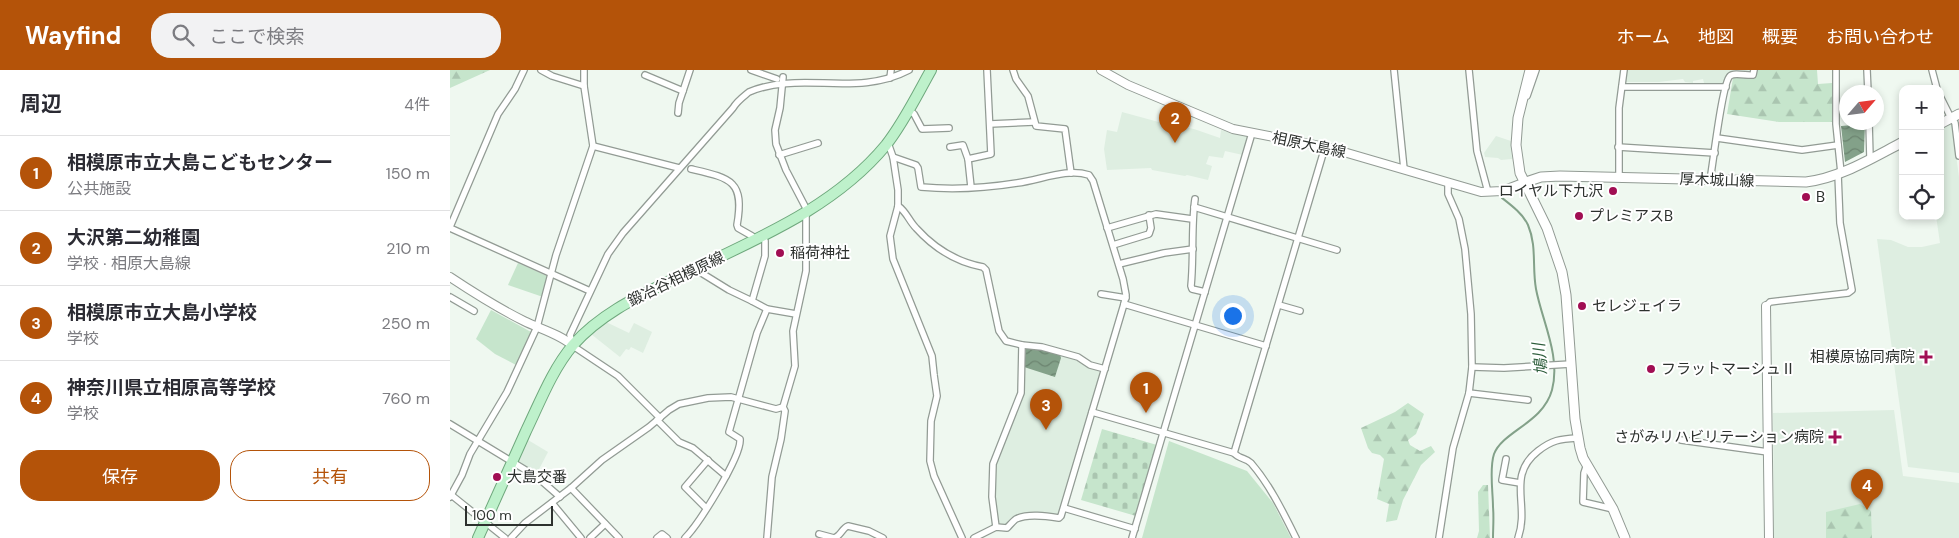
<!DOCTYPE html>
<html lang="ja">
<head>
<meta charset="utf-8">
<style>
  :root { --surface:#fff; --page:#f2f2f3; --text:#2b2b33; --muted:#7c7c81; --line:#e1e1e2; --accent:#b45309 }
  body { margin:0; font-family:"DM Sans","Noto Sans JP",sans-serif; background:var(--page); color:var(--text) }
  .controls { position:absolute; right:15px; top:15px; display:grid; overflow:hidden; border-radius:10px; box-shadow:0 2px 8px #0003 }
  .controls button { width:45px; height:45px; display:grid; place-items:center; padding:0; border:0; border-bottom:1px solid var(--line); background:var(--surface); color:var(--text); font:25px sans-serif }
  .compass { position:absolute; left:1389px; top:15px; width:45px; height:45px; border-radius:50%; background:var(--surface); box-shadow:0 2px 8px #0003; rotate:62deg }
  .scale { position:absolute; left:15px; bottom:12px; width:88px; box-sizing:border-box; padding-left:5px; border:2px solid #2d312e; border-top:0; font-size:14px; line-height:18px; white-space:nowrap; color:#2d312e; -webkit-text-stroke:4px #fff; paint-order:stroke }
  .you { position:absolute; left:782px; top:245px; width:18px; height:18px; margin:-12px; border:4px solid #fff; border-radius:50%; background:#1a73e8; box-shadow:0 0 0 8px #1a73e833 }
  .badge { display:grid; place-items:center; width:32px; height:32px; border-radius:50%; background:var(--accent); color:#fff; font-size:16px; font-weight:700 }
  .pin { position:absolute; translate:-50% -41px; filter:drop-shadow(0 1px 2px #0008) }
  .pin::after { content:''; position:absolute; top:26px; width:18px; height:15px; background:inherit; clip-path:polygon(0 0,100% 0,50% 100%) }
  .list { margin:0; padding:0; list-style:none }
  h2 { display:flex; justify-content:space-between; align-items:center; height:65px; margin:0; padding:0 20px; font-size:21px }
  h2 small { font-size:16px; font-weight:400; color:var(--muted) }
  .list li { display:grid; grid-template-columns:32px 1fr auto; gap:15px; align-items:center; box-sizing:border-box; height:75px; padding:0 20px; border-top:1px solid var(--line) }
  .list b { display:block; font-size:19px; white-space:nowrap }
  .list p { margin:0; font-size:16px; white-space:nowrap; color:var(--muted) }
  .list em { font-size:16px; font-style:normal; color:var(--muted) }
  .actions { display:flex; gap:10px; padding:15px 20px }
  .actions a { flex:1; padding:11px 0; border:1px solid var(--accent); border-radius:20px; text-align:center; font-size:18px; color:var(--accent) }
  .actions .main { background:var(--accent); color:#fff }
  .icon { flex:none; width:28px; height:28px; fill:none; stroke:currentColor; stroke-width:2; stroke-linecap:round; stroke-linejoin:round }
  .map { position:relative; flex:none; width:1509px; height:468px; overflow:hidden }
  header { display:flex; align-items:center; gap:30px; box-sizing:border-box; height:70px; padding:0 25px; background:var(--accent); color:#fff }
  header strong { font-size:24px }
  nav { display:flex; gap:28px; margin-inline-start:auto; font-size:18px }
  .search { width:350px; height:45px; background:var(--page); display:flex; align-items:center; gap:12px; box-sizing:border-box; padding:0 18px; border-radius:20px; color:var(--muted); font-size:19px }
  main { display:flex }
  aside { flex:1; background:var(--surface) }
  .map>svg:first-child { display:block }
  .built { fill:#deeee1 }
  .green { fill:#c6e5cc }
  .forest { fill:url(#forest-firs) }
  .cemetery { fill:url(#cemetery-stones) }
  .water { fill:url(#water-waves) }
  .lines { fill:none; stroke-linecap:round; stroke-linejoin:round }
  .stream { stroke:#83a189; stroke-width:2 }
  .minor-casing { stroke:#929b94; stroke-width:8 }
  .tertiary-casing { stroke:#929b94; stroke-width:10 }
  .secondary-casing { stroke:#929b94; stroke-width:11 }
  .primary-casing { stroke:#6fa87d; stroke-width:12 }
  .minor { stroke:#fff; stroke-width:5.5 }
  .tertiary { stroke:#fff; stroke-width:8 }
  .secondary { stroke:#fff; stroke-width:9 }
  .primary { stroke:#bef1cb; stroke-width:10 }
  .poi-dot { fill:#a10e53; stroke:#fff; stroke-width:2 }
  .labels { text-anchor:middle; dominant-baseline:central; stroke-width:4; stroke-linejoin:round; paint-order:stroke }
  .street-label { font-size:15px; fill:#2d312e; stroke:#fff }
  .poi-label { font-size:15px; fill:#2d312e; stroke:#fff; text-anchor:start }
  .water-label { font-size:16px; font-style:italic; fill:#2d5d3b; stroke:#fff }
</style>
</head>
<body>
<header>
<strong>Wayfind</strong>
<div class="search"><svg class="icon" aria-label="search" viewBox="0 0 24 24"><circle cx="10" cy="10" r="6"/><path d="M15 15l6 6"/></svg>ここで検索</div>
<nav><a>ホーム</a><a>地図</a><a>概要</a><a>お問い合わせ</a></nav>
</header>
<main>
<aside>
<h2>周辺<small>4件</small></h2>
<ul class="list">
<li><span class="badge">1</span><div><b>相模原市立大島こどもセンター</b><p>公共施設</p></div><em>150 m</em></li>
<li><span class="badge">2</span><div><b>大沢第二幼稚園</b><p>学校 · 相原大島線</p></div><em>210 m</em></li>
<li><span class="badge">3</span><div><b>相模原市立大島小学校</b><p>学校</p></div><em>250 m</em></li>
<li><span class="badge">4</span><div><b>神奈川県立相原高等学校</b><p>学校</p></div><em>760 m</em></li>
</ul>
<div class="actions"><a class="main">保存</a><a>共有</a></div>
</aside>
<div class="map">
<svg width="1509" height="468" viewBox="0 0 1509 468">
  <defs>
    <pattern id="forest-firs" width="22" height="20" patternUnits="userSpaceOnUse" patternTransform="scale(1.25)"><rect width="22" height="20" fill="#c6e5cc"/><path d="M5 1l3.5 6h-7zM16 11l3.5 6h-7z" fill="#aac5b0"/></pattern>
    <pattern id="cemetery-stones" width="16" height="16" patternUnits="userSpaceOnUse" patternTransform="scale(1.25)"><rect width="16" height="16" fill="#c6e5cc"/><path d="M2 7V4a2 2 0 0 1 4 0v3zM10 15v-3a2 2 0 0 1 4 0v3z" fill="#aac5b0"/></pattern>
    <pattern id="water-waves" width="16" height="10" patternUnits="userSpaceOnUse" patternTransform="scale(1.25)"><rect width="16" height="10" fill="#83a189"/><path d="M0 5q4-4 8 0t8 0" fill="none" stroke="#6c8470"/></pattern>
  </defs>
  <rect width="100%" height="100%" fill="#eff8f0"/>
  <g class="built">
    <path d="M1176 0H1302V1L1300 3H1279L1273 13H1254L1253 9 1243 11V13L1235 12 1233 9 1209 12H1176L1174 10Z"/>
    <path d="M672 42 716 54 744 59 770 68 771 60 798 66 793 85 775 81 773 88 759 86 756 94 762 96 758 110 737 105 735 106 702 100 701 98 657 100 654 79 657 60 667 62Z"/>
    <path d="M1500 54 1502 55 1509 107V403L1458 397 1427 169 1441 170 1458 177H1472L1490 173 1486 146H1490V59Z"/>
    <path d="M1046 66 1061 71 1062 89 1051 90 1048 88 1035 87 1034 83Z"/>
    <path d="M156 252 179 263 184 253 202 262 193 283 181 277 179 280 176 279 170 287 141 264Z"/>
    <path d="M576 279H591L625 289 650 302 610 445 607 446 576 445 557 455 549 456 547 453 544 417 545 394 572 322Z"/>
    <path d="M1444 340 1453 406 1509 413V468H1324L1323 343Z"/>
    <path d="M78 370 98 382 86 405 66 394Z"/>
  </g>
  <g class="green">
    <path d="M68 193 97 206 93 227 58 215Z"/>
    <path d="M41 240 81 262 66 295 45 284 26 269Z"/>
    <path d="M719 371 797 401 823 433 841 468H692Z"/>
  </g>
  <g class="forest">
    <path d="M0 0H40L0 18Z"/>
    <path d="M1306 0H1367L1368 14 1382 13 1383 52H1329L1277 44 1283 8 1304 7Z"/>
    <path d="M958 333 974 344 966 364 958 370 960 375 970 381 981 376 985 382 971 395 953 430 947 450 936 452 939 434 927 429 934 389 930 385 922 383 918 378 911 358 945 342Z"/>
    <path d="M1033 415H1038L1040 468H1027L1029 461 1028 422Z"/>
    <path d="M1410 434 1421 441 1422 468H1376V442Z"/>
  </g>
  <path class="cemetery" d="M652 359 707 375 686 446 631 430Z"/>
  <g class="water">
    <path d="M1415 54 1414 82 1395 92 1391 56Z"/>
    <path d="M576 279H591L610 284 611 288 605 307 574 297Z"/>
  </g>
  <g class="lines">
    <path class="stream" d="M1043 468C1043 458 1044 448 1043 437 1043 422 1039 399 1044 384 1053 361 1093 353 1102 320 1111 286 1092 251 1086 219 1082 197 1087 176 1078 155 1073 144 1061 135 1052 128"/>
    <defs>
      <g id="minor">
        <path d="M91 0 102 6 134 16"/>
        <path d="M301 0 327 9"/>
        <path d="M563 0 566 9 578 26 586 56 615 59 621 103"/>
        <path d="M944 0 954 99"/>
        <path d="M1019 0 1027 81 1038 122"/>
        <path d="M1386 0V54L1391 103"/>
        <path d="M1417 0 1418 22"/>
        <path d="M1482 0 1487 19"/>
        <path d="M195 5 233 21"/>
        <path d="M333 7 330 38 325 60 326 74 336 100 358 142"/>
        <path d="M440 8 441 0"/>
        <path d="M1172 17H1276"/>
        <path d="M1077 26 1086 0"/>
        <path d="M1490 26 1501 48"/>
        <path d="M459 40 464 44 472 59 499 58"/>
        <path d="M228 43 229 33 240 0"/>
        <path d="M1502 48 1505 53 1509 86"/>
        <path d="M1419 52 1420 88"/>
        <path d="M540 54 584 52"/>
        <path d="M1267 68 1352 80 1388 75"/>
        <path d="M438 73 443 87 448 120V136L440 166 443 189 482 286 484 305 487 326 481 351 480 391 484 406 512 468"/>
        <path d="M143 76 229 98"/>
        <path d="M500 77 513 75 518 89 521 117"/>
        <path d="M1168 77 1265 83"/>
        <path d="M329 85 368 73"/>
        <path d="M443 87 466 95 468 98 471 117C503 120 536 118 567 113 591 110 616 98 639 105L643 111 673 209 676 225 674 234"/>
        <path d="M518 89 541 84 537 0"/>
        <path d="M241 99C280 108 295 110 287 155L288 158 302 166"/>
        <path d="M1169 107V38L1174 0"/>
        <path d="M1260 110C1263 95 1272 13 1280 6 1284 2 1298 6 1303 5L1304 0"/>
        <path d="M745 129C741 158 744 187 741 216L742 219 755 222"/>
        <path d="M448 136C456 141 459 151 466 158 484 178 506 192 533 197L536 200 549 261 556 271 572 275 592 277 628 287 640 295 655 299"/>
        <path d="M744 137 887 180"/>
        <path d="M0 157 48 44 65 19 74 0"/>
        <path d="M0 158 140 221"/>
        <path d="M657 158 706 144 742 149"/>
        <path d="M315 171V186L302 231 317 239 346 244"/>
        <path d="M663 175 699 164 701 158 699 145"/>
        <path d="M669 194 714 183 743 179"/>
        <path d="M245 199 279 220 302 231"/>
        <path d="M651 224 676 228"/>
        <path d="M0 227 24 241"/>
        <path d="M829 235 850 241"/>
        <path d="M1316 236 1320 232 1398 223 1402 220 1390 153 1388 104"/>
        <path d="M1022 297 1054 298 1121 294"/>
        <path d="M1019 323 1078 330"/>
        <path d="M642 342 784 383"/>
        <path d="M210 348 168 306 123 276 120 265 158 184 173 163 283 38C287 31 293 27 299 22 351 0 406 28 459 0"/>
        <path d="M207 350 229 372 243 378 276 406"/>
        <path d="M0 354 87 407 110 427"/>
        <path d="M1231 370 1318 382"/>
        <path d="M1056 389 1052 410 1070 413"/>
        <path d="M1137 394 1134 403 1133 432 1163 439"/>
        <path d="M121 418 169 468"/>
        <path d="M0 424 55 468"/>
        <path d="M0 427 12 405 20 384 57 322 87 257 106 185 143 76 134 16V0"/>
        <path d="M102 433 131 468"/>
        <path d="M256 438 235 417 258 390"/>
        <path d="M614 438 685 459"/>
        <path d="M546 457 542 427 543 394 571 323 572 275"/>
        <path d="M369 464 384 468"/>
        <path d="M61 468 75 453 121 418 152 390 199 357 219 340 229 334 258 328 281 327 326 339 333 337"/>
        <path d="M140 468 155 454"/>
        <path d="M207 468 212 464 217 468"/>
        <path d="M235 468C248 455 292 386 290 369L279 362 307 263 317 239"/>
        <path d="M317 468 322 407 331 369 335 341 333 337 345 296 343 261 356 201V143"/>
        <path d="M384 468C391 466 392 458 398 456L419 461 433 468"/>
        <path d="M524 468 546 457 557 458C560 455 563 451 566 449 578 443 597 446 609 448L611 446 674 234 816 276"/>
        <path d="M682 468 802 63"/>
        <path d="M846 468C833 442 820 415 801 393 796 388 789 389 784 383L875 77"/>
        <path d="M989 468 1003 378 1019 323 1022 297 1021 244 1015 179 1009 149 998 124V112"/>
        <path d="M1068 468C1080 435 1056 406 1088 381 1102 370 1110 369 1127 368"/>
      </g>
      <g id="tertiary">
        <path d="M651 0 678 15 783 59 880 78 1031 122 1052 121 1073 113"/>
        <path d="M0 207C24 223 48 238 74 251 90 259 110 264 123 276"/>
        <path d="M1316 236 1319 468"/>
      </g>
      <g id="secondary">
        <path d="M1080 0 1068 48 1066 75 1070 103 1097 158 1112 202 1116 225 1125 349 1130 378 1133 388 1163 439 1175 468"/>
        <path d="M1490 54 1509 44"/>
        <path d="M1073 113 1091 107 1110 106 1356 112C1390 108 1422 88 1453 72"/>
      </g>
      <path id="primary" d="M28 468C44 432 60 397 76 361 90 332 102 300 123 275 153 241 194 224 234 204 306 169 384 138 436 75 454 52 467 25 481 0"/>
    </defs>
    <use href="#minor" class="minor-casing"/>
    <use href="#tertiary" class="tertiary-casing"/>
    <use href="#secondary" class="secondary-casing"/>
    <use href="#primary" class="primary-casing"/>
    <use href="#minor" class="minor"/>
    <use href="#tertiary" class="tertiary"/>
    <use href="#secondary" class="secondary"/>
    <use href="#primary" class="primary"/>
  </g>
  <g class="poi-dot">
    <circle cx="1163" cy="121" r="5"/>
    <circle cx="1356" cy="127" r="5"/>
    <circle cx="1129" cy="146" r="5"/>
    <circle cx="330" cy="183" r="5"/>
    <circle cx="1132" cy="236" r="5"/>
    <path d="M1473.5 279.5h5v5h5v5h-5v5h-5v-5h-5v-5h5z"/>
    <circle cx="1201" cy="299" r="5"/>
    <path d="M1382.5 359.5h5v5h5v5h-5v5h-5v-5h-5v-5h5z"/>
    <circle cx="47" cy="407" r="5"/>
  </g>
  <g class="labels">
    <g class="street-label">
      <text transform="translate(859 75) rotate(12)">相原大島線</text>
      <text transform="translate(1267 110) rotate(2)">厚木城山線</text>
      <text transform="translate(226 209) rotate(-26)">鍛冶谷相模原線</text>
    </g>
    <g class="poi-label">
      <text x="1153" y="121" text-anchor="end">ロイヤル下九沢</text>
      <text x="1366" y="127">B</text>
      <text x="1139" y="146">プレミアスB</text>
      <text x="340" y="183">稲荷神社</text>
      <text x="1142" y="236">セレジェイラ</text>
      <text x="1465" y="287" text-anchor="end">相模原協同病院</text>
      <text x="1211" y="299">フラットマーシュⅡ</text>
      <text x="1374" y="367" text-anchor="end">さがみリハビリテーション病院</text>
      <text x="57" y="407">大島交番</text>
    </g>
    <g class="water-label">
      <text transform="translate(1090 289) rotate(-96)">鳩川</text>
    </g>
  </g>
</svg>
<div class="controls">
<button>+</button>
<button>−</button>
<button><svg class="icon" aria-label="locate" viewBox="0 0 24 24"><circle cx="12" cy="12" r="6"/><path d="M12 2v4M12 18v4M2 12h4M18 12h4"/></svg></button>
</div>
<svg class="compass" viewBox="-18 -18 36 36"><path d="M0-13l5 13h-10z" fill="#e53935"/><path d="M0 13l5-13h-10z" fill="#7c7c81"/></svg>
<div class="scale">100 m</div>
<div class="you"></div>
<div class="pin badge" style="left:696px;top:343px">1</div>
<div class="pin badge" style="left:725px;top:73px">2</div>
<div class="pin badge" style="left:596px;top:360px">3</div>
<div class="pin badge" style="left:1417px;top:440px">4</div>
</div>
</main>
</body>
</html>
